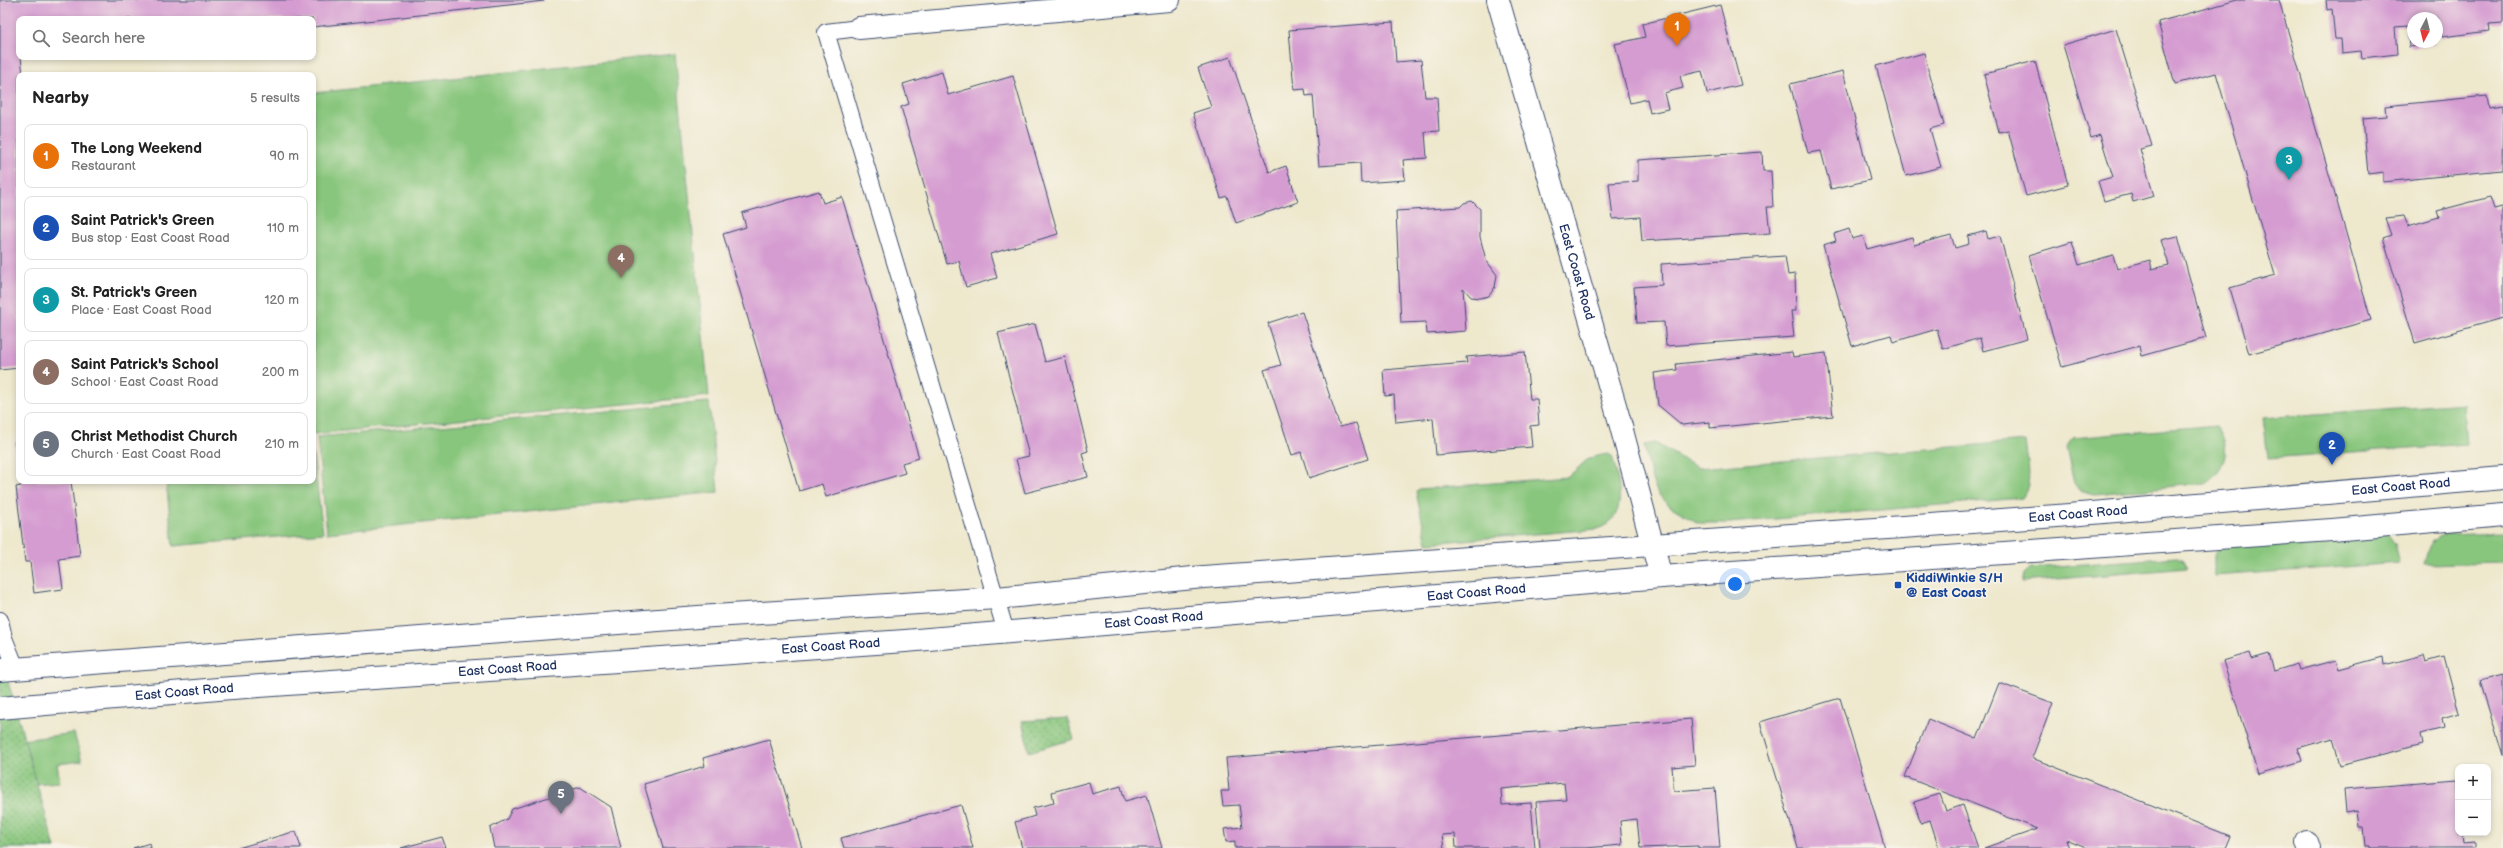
<!DOCTYPE html>
<html lang="en">
<head>
<meta charset="utf-8">
<style>
  :root { --surface:#fff; --page:#f6f6f6; --text:#222; --muted:#767676; --line:#e0e0e0; --accent:#db2777 }
  body { margin:0; font-family:"Balsamiq Sans",sans-serif; background:var(--page); color:var(--text) }
  .controls { position:absolute; right:12px; bottom:12px; display:grid; overflow:hidden; border-radius:8px; box-shadow:0 2px 6px #0003 }
  .controls button { width:36px; height:36px; display:grid; place-items:center; padding:0; border:0; border-bottom:1px solid var(--line); background:var(--surface); color:var(--text); font:20px sans-serif }
  .compass { position:absolute; left:2407px; top:12px; width:36px; height:36px; border-radius:50%; background:var(--surface); box-shadow:0 2px 6px #0003; rotate:187deg }
  .you { position:absolute; left:1735px; top:584px; width:14px; height:14px; margin:-10px; border:3px solid #fff; border-radius:50%; background:#1a73e8; box-shadow:0 0 0 6px #1a73e833 }
  .badge { display:grid; place-items:center; width:26px; height:26px; border-radius:50%; background:var(--accent); color:#fff; font-size:13px; font-weight:700 }
  .pin { position:absolute; translate:-50% -33px; filter:drop-shadow(0 1px 2px #0008) }
  .pin::after { content:''; position:absolute; top:21px; width:14px; height:12px; background:inherit; clip-path:polygon(0 0,100% 0,50% 100%) }
  .list { margin:0; padding:0; list-style:none }
  h2 { display:flex; justify-content:space-between; align-items:center; height:52px; margin:0; padding:0 16px; font-size:17px }
  h2 small { font-size:13px; font-weight:400; color:var(--muted) }
  .list li { display:grid; grid-template-columns:26px 1fr auto; gap:12px; align-items:center; box-sizing:border-box; height:64px; margin:0 8px 8px; padding:0 8px; border:1px solid var(--line); border-radius:8px }
  .list b { display:block; font-size:15px; white-space:nowrap }
  .list p { margin:0; font-size:13px; white-space:nowrap; color:var(--muted) }
  .list em { font-size:13px; font-style:normal; color:var(--muted) }
  .icon { flex:none; width:22px; height:22px; fill:none; stroke:currentColor; stroke-width:2; stroke-linecap:round; stroke-linejoin:round }
  .map { position:relative; flex:none; width:2503px; height:848px; overflow:hidden }
  .search { position:absolute; background:var(--surface); box-shadow:0 2px 6px #0003; left:16px; top:16px; width:300px; height:44px; display:flex; align-items:center; gap:10px; box-sizing:border-box; padding:0 14px; border-radius:8px; color:var(--muted); font-size:15px }
  .panel { position:absolute; background:var(--surface); box-shadow:0 2px 6px #0003; left:16px; top:72px; width:300px; height:412px; border-radius:8px }
  .map>svg:first-child { display:block }
  .grass { fill:#88c67d; stroke:#527a6e }
  .park { fill:url(#park-dots); stroke:#527a6e }
  .building { fill:#d59cd1 }
  .lines { fill:none; stroke-linecap:round; stroke-linejoin:round }
  .service-casing { stroke:#3b4b6f; stroke-width:18 }
  .minor-casing { stroke:#3b4b6f; stroke-width:24 }
  .secondary-casing { stroke:#3b4b6f; stroke-width:24 }
  .service { stroke:#fff; stroke-width:16 }
  .minor { stroke:#fff; stroke-width:22 }
  .secondary { stroke:#fff; stroke-width:22 }
  .transit-dot { fill:#1a4fb4; stroke:#f7f3e8; stroke-width:1.5 }
  .labels { text-anchor:middle; dominant-baseline:central; stroke-width:3.5; stroke-linejoin:round; paint-order:stroke }
  .street-label { font-size:13px; fill:#1b2f5e; stroke:#f7f3e8 }
  .transit-label { font-size:13px; font-weight:bold; fill:#164399; stroke:#f7f3e8; text-anchor:start }
</style>
</head>
<body>
<div class="map">
<svg width="2503" height="848" viewBox="0 0 2503 848">
  <defs>
    <pattern id="park-dots" width="8" height="8" patternUnits="userSpaceOnUse"><rect width="8" height="8" fill="#88c67d"/><path d="M2 2h.1M6 6h.1" fill="none" stroke="#6ea16a" stroke-width="1.8" stroke-linecap="round"/></pattern>
  </defs>
  <rect width="100%" height="100%" fill="#f7f3e8"/>
  <filter id="ink" filterUnits="userSpaceOnUse"><feTurbulence type="fractalNoise" baseFrequency=".025" numOctaves="2"/><feDisplacementMap in="SourceGraphic" scale="8" xChannelSelector="R" yChannelSelector="G"/><feConvolveMatrix kernelMatrix="1 2 1 2 8 2 1 2 1" color-interpolation-filters="sRGB"/></filter>
  <filter id="wash" filterUnits="userSpaceOnUse"><feTurbulence type="fractalNoise" baseFrequency=".012" numOctaves="4" result="noise"/><feDisplacementMap in="SourceGraphic" scale="16" xChannelSelector="R" yChannelSelector="G"/><feGaussianBlur stdDeviation="0.9" result="paint"/><feColorMatrix in="noise" values="0 0 0 0 0 0 0 0 0 0 0 0 0 0 0 0 0 1.4 0 .05"/><feComposite in="paint" operator="in"/></filter>
  <g filter="url(#wash)">
    <rect width="100%" height="100%" fill="#eee8cd"/>
    <g class="grass">
      <path d="M675 54 709 396 313 434V93Z"/>
      <path d="M709 402 718 492 327 533 317 437Z"/>
      <path d="M2464 403 2467 444 2268 458 2263 418Z"/>
      <path d="M2216 425C2232 447 2227 468 2205 483L2095 494 2079 490 2074 483 2066 447 2073 438Z"/>
      <path d="M2025 441C2027 460 2034 482 2022 498L1729 523H1698L1670 506 1658 494 1652 480 1644 445 1655 443 1698 468Z"/>
      <path d="M313 453 323 533 173 546 166 481H313Z"/>
      <path d="M1607 454 1612 456C1619 481 1630 519 1597 529L1427 543 1416 492 1419 489 1568 477 1589 458Z"/>
      <path d="M2387 533 2395 544 2400 563 2214 576V555L2222 544Z"/>
      <path d="M2503 533V563L2423 565C2426 551 2429 540 2444 535Z"/>
      <path d="M2178 557 2184 560 2188 568 2022 582 2024 574 2031 568Z"/>
      <path d="M74 733 82 761 57 764 60 782 7 786 0 743Z"/>
    </g>
    <g class="park">
      <path d="M0 653 55 848H0Z"/>
      <path d="M1067 718 1074 739 1029 752 1022 721Z"/>
    </g>
    <g id="blocks">
      <g class="building">
        <path d="M0 0H544V1L313 27V19H19V57H21L23 75H19V368L0 370Z"/>
        <path d="M2237 0H2279L2371 320 2249 354 2230 288 2275 275 2216 73 2175 84 2158 22Z"/>
        <path d="M2326 0H2503V23L2489 24 2490 31 2442 37 2441 26H2437V18H2413V42L2436 44 2409 47 2407 26 2395 27 2397 54 2362 58 2361 51 2342 53 2341 39H2335L2332 9 2327 10Z"/>
        <path d="M1720 5 1741 85 1707 93 1702 71 1680 76 1683 88 1664 93 1668 109 1650 113 1647 99 1630 103 1615 44 1645 37 1642 24Z"/>
        <path d="M1393 22 1396 62 1421 60 1425 97H1437L1439 131 1425 132 1427 158 1403 160 1405 180 1361 183 1360 163 1319 166 1313 95 1306 96 1305 89 1294 90 1289 30Z"/>
        <path d="M2116 29 2152 146 2140 149 2154 196 2133 202 2131 194 2104 201 2098 181 2113 177 2100 135 2091 138 2063 45Z"/>
        <path d="M1924 53 1944 125 1930 129 1941 167 1906 176 1876 66Z"/>
        <path d="M1230 57 1269 172 1286 166 1298 202 1236 223 1227 196 1221 198 1193 113 1211 107 1198 68Z"/>
        <path d="M2035 61 2068 185 2026 196 2008 130 1999 132 1984 74Z"/>
        <path d="M1843 71 1870 180 1831 189 1821 151 1808 153 1790 84Z"/>
        <path d="M942 72 948 95 1013 76 1058 234 990 254 997 278 966 287 959 261 947 264 901 107 909 104 903 84Z"/>
        <path d="M2487 96 2489 107 2503 105 2502 170 2383 182V172L2368 174 2363 118 2386 116 2385 106Z"/>
        <path d="M1762 152 1763 171H1771L1773 207H1767L1770 233 1642 241 1640 217 1613 219 1609 183 1638 181V160Z"/>
        <path d="M819 191 823 203 842 197 919 458 902 463 905 473 826 497 822 484 799 491 723 234 746 227 742 213Z"/>
        <path d="M2490 197 2494 209 2502 207 2503 209V318L2415 343 2383 238 2391 235 2385 218 2404 216 2408 226 2439 217 2437 211Z"/>
        <path d="M1472 201 1480 209V237L1486 260 1497 275 1495 287 1489 296 1480 298 1471 297 1463 288 1466 331 1427 334 1426 322 1401 323 1396 211 1460 207 1464 203Z"/>
        <path d="M1849 229 1852 239 1863 236 1867 249 1912 237 1914 245 1951 235 1955 248 1969 244 1968 236 1986 231 1988 239 2000 236 2027 339 1983 351 1980 338 1943 349 1937 329 1893 342 1891 335 1852 346 1823 245 1836 241 1834 234Z"/>
        <path d="M2178 236 2206 338 2141 356 2139 346 2062 367 2029 255 2072 242 2079 265 2113 255 2117 269 2150 260 2152 269 2169 265 2161 240Z"/>
        <path d="M1785 256 1788 275 1795 274 1796 311H1791L1794 337 1666 346 1664 322 1637 323 1634 287 1662 285 1661 264Z"/>
        <path d="M1302 312 1340 427 1356 423 1368 459 1309 478 1301 452 1292 455 1264 370 1281 365 1268 323Z"/>
        <path d="M1035 324 1045 362 1065 357 1088 451 1082 453 1088 477 1025 493 1016 459 1029 456 998 333Z"/>
        <path d="M1525 352 1530 399H1537L1539 425 1530 426 1532 447 1436 455 1433 418 1396 422 1394 395 1385 396 1383 370 1467 363 1466 357Z"/>
        <path d="M1792 352 1793 357 1826 353 1833 416 1710 428V422L1682 425 1658 405 1654 373 1677 370 1676 364Z"/>
        <path d="M19 441V465H18L15 442Z"/>
        <path d="M20 481H71L80 556 59 559 63 589 34 593 30 562H25L16 487 21 486Z"/>
        <path d="M2250 653 2252 659 2269 654 2274 671 2297 664 2299 670 2336 660 2339 669 2383 657 2384 665 2424 655 2426 662 2444 657 2459 713 2442 718 2444 728 2421 734 2423 744 2340 765 2333 738 2298 748 2302 761 2258 774 2223 661Z"/>
        <path d="M2503 675V756L2480 681Z"/>
        <path d="M1999 683 2053 703 2032 758 2230 836 2225 848H2086L2066 840 2069 848H1984L2038 829 1905 777 1928 719 1977 739Z"/>
        <path d="M1840 698 1885 848H1798L1760 722Z"/>
        <path d="M1691 719 1695 765 1672 767 1674 791 1715 788 1720 848H1698V846L1640 848 1637 819 1620 821 1622 845 1585 848H1540L1536 802 1566 800 1564 783 1501 789 1502 805 1531 803 1535 848H1456L1455 834 1442 835 1444 848H1235V841L1226 842 1224 829 1242 827 1239 805 1223 806 1221 791H1229L1226 758Z"/>
        <path d="M769 739 802 848H663L644 784 705 766 703 758Z"/>
        <path d="M2458 780V833H2463L2464 843 2475 842V848H2370V846H2365L2363 827H2359L2357 810 2346 812 2344 789Z"/>
        <path d="M1089 782 1092 794 1121 786 1125 801 1147 795 1162 848H1022L1015 822 1035 816 1033 808 1054 803 1052 792Z"/>
        <path d="M580 787 611 807 621 848H494L490 828 507 819 512 809Z"/>
        <path d="M1940 794 1946 811 1963 805 1978 848H1939L1930 820 1921 823 1914 802Z"/>
        <path d="M961 805 973 848H844L841 838Z"/>
        <path d="M296 831 301 848H238Z"/>
        <path d="M442 837 446 848H401Z"/>
        <path d="M150 843 151 848H133Z"/>
      </g>
    </g>
  </g>
  <g filter="url(#ink)">
    <use href="#blocks" fill-opacity="0" stroke="#3b4b6f" stroke-width="1"/>
    <g class="lines">
      <defs>
        <g id="service">
          <path d="M859 28 826 32 1006 632"/>
          <path d="M0 620 4 638 16 668"/>
        </g>
        <g id="minor">
          <path id="s1" d="M1498 0 1619 419 1661 577"/>
          <path d="M859 28 1169 0"/>
          <path d="M2307 842 2309 848"/>
        </g>
        <g id="secondary">
          <path id="s2" d="M0 670 698 617 997 598 1203 577 2057 516 2503 478"/>
          <path id="s3" d="M0 708 218 689 905 641 1661 577 2332 530 2503 515"/>
        </g>
      </defs>
      <use href="#service" class="service-casing"/>
      <use href="#minor" class="minor-casing"/>
      <use href="#secondary" class="secondary-casing"/>
      <use href="#service" class="service"/>
      <use href="#minor" class="minor"/>
      <use href="#secondary" class="secondary"/>
    </g>
  </g>
  <rect class="transit-dot" x="1894" y="581" width="8" height="8" rx="2"/>
  <g class="labels">
    <g class="street-label">
      <text stroke="none"><textPath href="#s1" startOffset="283">East Coast Road</textPath></text>
      <text stroke="none"><textPath href="#s2" startOffset="2408">East Coast Road</textPath></text>
      <text stroke="none"><textPath href="#s2" startOffset="2084">East Coast Road</textPath></text>
      <text stroke="none"><textPath href="#s3" startOffset="1481">East Coast Road</textPath></text>
      <text stroke="none"><textPath href="#s3" startOffset="1157">East Coast Road</textPath></text>
      <text stroke="none"><textPath href="#s3" startOffset="833">East Coast Road</textPath></text>
      <text stroke="none"><textPath href="#s3" startOffset="509">East Coast Road</textPath></text>
      <text stroke="none"><textPath href="#s3" startOffset="185">East Coast Road</textPath></text>
    </g>
    <g class="transit-label">
      <text x="1906" y="578">KiddiWinkie S/H<tspan x="1906" dy="15">@ East Coast</tspan></text>
    </g>
  </g>
</svg>
<div class="controls">
<button>+</button>
<button>−</button>
</div>
<svg class="compass" viewBox="-18 -18 36 36"><path d="M0-13l5 13h-10z" fill="#e53935"/><path d="M0 13l5-13h-10z" fill="#767676"/></svg>
<div class="you"></div>
<div class="pin badge" style="left:1677px;top:46px;background:#e8710a">1</div>
<div class="pin badge" style="left:2332px;top:465px;background:#1a4fb4">2</div>
<div class="pin badge" style="left:2289px;top:180px;background:#0f9aa8">3</div>
<div class="pin badge" style="left:621px;top:278px;background:#8d6e63">4</div>
<div class="pin badge" style="left:561px;top:814px;background:#6b7280">5</div>
<div class="search"><svg class="icon" aria-label="search" viewBox="0 0 24 24"><circle cx="10" cy="10" r="6"/><path d="M15 15l6 6"/></svg>Search here</div>
<section class="panel">
<h2>Nearby<small>5 results</small></h2>
<ul class="list">
<li><span class="badge" style="background:#e8710a">1</span><div><b>The Long Weekend</b><p>Restaurant</p></div><em>90 m</em></li>
<li><span class="badge" style="background:#1a4fb4">2</span><div><b>Saint Patrick's Green</b><p>Bus stop · East Coast Road</p></div><em>110 m</em></li>
<li><span class="badge" style="background:#0f9aa8">3</span><div><b>St. Patrick's Green</b><p>Place · East Coast Road</p></div><em>120 m</em></li>
<li><span class="badge" style="background:#8d6e63">4</span><div><b>Saint Patrick's School</b><p>School · East Coast Road</p></div><em>200 m</em></li>
<li><span class="badge" style="background:#6b7280">5</span><div><b>Christ Methodist Church</b><p>Church · East Coast Road</p></div><em>210 m</em></li>
</ul>
</section>
</div>
</body>
</html>
